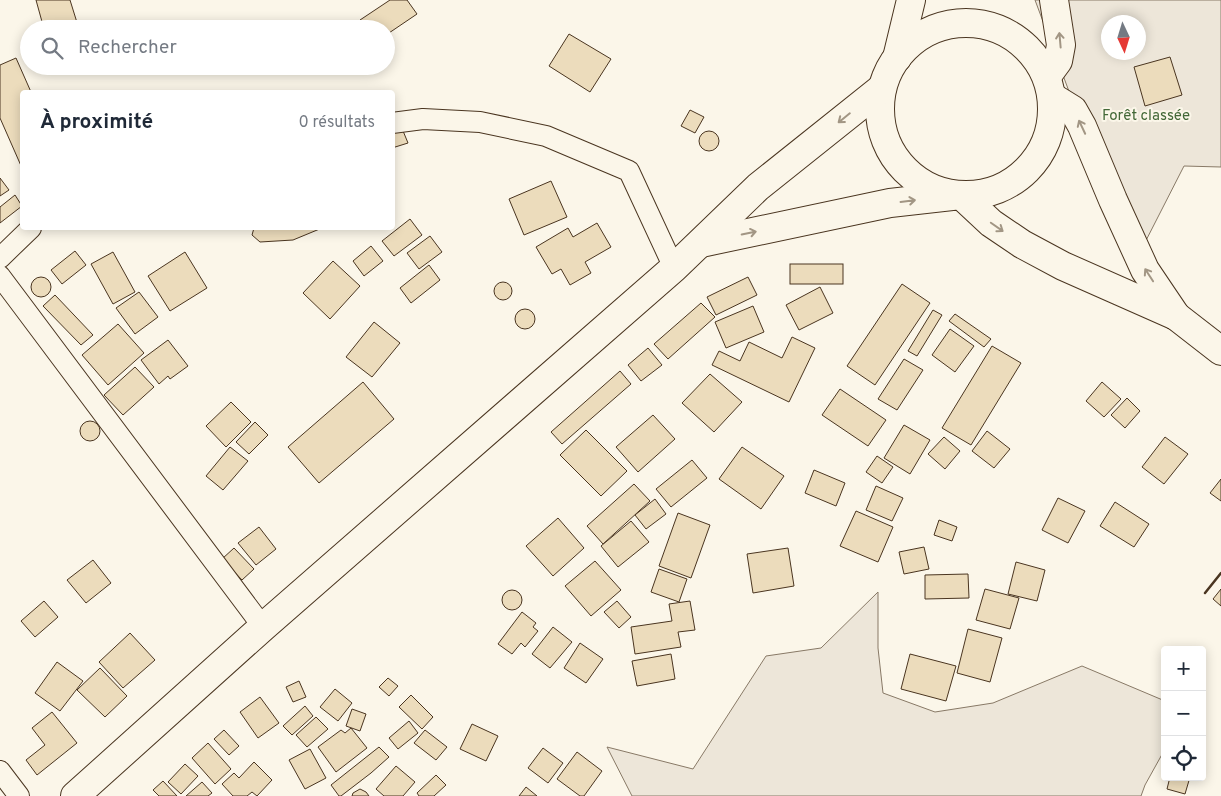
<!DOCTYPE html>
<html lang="fr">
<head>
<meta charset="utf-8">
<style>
  :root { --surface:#fff; --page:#f2f2f3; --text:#1f2937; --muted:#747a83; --line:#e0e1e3 }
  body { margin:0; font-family:Overpass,sans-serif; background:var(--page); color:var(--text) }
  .controls { position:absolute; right:15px; bottom:15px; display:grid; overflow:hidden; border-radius:5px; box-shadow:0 2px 12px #0003 }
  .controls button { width:45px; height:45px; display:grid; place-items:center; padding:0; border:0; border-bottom:1px solid var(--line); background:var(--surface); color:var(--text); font:25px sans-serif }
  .compass { position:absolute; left:1101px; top:15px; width:45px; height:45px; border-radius:50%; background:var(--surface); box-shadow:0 2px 12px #0003; rotate:176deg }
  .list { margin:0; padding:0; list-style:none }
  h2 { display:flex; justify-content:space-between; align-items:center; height:65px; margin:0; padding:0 20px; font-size:21px }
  h2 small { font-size:16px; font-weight:400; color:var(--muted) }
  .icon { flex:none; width:28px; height:28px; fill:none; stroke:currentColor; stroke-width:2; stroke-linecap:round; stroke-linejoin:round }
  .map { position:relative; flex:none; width:1221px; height:796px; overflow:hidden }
  .search { position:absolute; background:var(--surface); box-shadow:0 2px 12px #0003; left:20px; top:20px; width:375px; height:55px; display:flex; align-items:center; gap:12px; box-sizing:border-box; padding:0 18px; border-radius:28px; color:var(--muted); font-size:19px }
  .panel { position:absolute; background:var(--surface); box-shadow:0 2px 12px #0003; left:20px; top:90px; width:375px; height:140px; border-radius:5px }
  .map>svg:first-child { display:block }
  .green { fill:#ede6d9; stroke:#887966; fill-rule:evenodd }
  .building { fill:#ecdcbc; stroke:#4a3520 }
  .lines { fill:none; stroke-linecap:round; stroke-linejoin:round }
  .minor-casing { stroke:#4a3520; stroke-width:22 }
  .trunk-casing { stroke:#4a3520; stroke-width:30 }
  .minor { stroke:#fbf6e9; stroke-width:20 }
  .trunk { stroke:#fbf6e9; stroke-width:28 }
  .wall { stroke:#4a3520; stroke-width:2.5 }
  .oneway { stroke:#a29684 }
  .labels { text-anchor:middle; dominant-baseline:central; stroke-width:4; stroke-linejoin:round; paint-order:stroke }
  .park-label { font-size:15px; fill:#436837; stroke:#fbf6e9 }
</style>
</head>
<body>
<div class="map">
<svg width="1221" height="796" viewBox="0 0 1221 796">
  <rect width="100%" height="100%" fill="#fbf6e9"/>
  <g class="green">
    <path d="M1035 0H1221V167L1184 166 1135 262 1109 199ZM1108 22H1138V52H1108Z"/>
    <path d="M878 592V648L883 693 935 712 993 703 1082 666 1165 701V749L1145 785 1141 796H632L607 747 693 769 766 656 821 648Z"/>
  </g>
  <g class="building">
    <path d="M36 0H70L79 29H44Z"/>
    <path d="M390 0H407L417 14 386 35V29H366L360 20Z"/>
    <path d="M569 34 611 59 590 92 549 66Z"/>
    <path d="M1170 57 1182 95 1145 106 1134 67Z"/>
    <path d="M16 58 31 92H22V168L0 118V65Z"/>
    <path d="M690 110 704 117 695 133 681 126Z"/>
    <path d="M401 126 408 143 392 148V129Z"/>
    <circle cx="709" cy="141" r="10"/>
    <path d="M0 178 9 190 0 196Z"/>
    <path d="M551 181 567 217 524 235 509 199Z"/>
    <path d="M15 195 22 206 0 223V207Z"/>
    <path d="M410 219 422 235 394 256 382 241Z"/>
    <path d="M597 223 611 247 585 262 591 273 570 285 561 269 552 274 536 247 568 228 573 237Z"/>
    <path d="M254 228H322L293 240 260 242 252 235Z"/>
    <path d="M430 236 442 252 419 269 407 253Z"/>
    <path d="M371 246 383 261 364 276 353 261Z"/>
    <path d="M75 251 86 265 62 284 51 270Z"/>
    <path d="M113 252 135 292 113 304 91 264Z"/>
    <path d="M185 252 207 288 170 311 148 276Z"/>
    <path d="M333 261 360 286 330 319 303 293Z"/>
    <rect x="790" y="264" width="53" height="20"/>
    <path d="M429 265 440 280 411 303 400 288Z"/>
    <circle cx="41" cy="287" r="10"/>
    <path d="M748 277 757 295 716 315 707 297Z"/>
    <circle cx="503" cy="291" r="9"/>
    <path d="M902 284 930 303 875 385 847 366Z"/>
    <path d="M820 287 833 313 799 330 786 305Z"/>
    <path d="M139 292 158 317 135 334 116 308Z"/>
    <path d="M55 295 93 335 81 345 43 306Z"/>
    <path d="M701 303 715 317 668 359 654 344Z"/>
    <path d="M753 306 764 332 726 348 715 322Z"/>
    <circle cx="525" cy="319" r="10"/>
    <path d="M933 310 942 315 917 356 908 351Z"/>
    <path d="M955 314 991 339 984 347 949 321Z"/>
    <path d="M374 322 400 343 372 377 346 357Z"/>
    <path d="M118 324 144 353 108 385 82 355Z"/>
    <path d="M950 329 974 346 955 372 932 355Z"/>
    <path d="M792 337 815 348 789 402 712 365 719 351 740 361 749 342 782 358Z"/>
    <path d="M168 340 188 366 170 379 168 376 159 384 141 360Z"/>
    <path d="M992 346 1021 363 971 445 942 428Z"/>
    <path d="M648 348 662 365 641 381 628 365Z"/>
    <path d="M904 359 923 370 897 410 878 399Z"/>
    <path d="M135 367 154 387 123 415 104 395Z"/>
    <path d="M620 371 631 384 562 444 551 432Z"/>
    <path d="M710 374 742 402 714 432 682 403Z"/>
    <path d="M363 382 394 419 319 483 288 447Z"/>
    <path d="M1102 382 1121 399 1104 417 1086 401Z"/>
    <path d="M840 389 886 420 868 446 822 415Z"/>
    <path d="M1127 398 1140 411 1125 428 1111 415Z"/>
    <path d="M231 402 251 422 226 447 206 426Z"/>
    <path d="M653 415 675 439 638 472 616 447Z"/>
    <circle cx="90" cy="431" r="10"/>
    <path d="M255 422 268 435 249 454 236 442Z"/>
    <path d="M904 425 930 440 910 474 884 458Z"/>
    <path d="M586 430 627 471 601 496 560 455Z"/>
    <path d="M987 431 1010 449 994 468 972 451Z"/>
    <path d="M944 437 960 451 945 469 928 454Z"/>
    <path d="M1165 437 1188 454 1164 484 1142 467Z"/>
    <path d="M230 447 248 461 223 490 206 476Z"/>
    <path d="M742 447 784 476 761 509 719 479Z"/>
    <path d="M877 456 893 467 882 483 866 472Z"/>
    <path d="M692 460 707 478 671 507 656 489Z"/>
    <path d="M814 470 845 483 836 506 805 493Z"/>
    <path d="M1221 479V501L1210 493Z"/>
    <path d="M634 484 650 501 603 544 587 526Z"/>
    <path d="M876 486 903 498 892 521 866 510Z"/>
    <path d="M1058 498 1085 511 1068 543 1042 530Z"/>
    <path d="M655 499 666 514 646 529 635 515Z"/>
    <path d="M1115 502 1149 524 1134 547 1100 526Z"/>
    <path d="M856 511 893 527 878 562 840 546Z"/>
    <path d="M678 513 710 525 691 578 659 566Z"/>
    <path d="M558 518 584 548 553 576 526 546Z"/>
    <path d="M939 520 957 527 952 541 934 535Z"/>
    <path d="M631 521 649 542 618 567 601 546Z"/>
    <path d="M259 527 276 549 256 565 238 543Z"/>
    <path d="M924 547 929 569 904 574 899 552Z"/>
    <path d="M234 548 254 569 242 580 222 559Z"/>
    <path d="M788 548 794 586 753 593 747 554Z"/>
    <path d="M93 560 111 583 86 603 67 580Z"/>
    <path d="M595 561 621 590 591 616 565 586Z"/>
    <path d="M1016 562 1045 570 1037 601 1008 594Z"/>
    <path d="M659 569 687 579 679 602 651 592Z"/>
    <path d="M968 574 969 598 925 599V575Z"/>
    <path d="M985 589 1019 598 1010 629 976 620Z"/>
    <path d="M1221 589V606L1213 599Z"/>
    <circle cx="512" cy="600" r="10"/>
    <path d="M44 601 58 617 35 637 21 621Z"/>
    <path d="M617 601 631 617 619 628 604 612Z"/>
    <path d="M690 601 695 630 678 632 681 647 635 654 631 627 672 621 669 604Z"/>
    <path d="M522 612 536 623 533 627 538 631 525 647 521 643 512 654 498 644Z"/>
    <path d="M553 627 572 642 550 668 532 654Z"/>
    <path d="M968 629 1002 638 990 682 957 673Z"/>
    <path d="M130 633 155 660 123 688 99 662Z"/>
    <path d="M580 643 603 659 586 683 564 668Z"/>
    <path d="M671 654 675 679 637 686 632 661Z"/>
    <path d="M910 654 956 666 946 701 901 689Z"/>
    <path d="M57 662 83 681 60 711 35 693Z"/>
    <path d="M100 668 127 696 105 717 77 690Z"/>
    <path d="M388 678 398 686 389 696 379 687Z"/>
    <path d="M299 681 306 697 293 702 286 687Z"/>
    <path d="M335 689 352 703 338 721 320 707Z"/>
    <path d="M411 695 433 717 422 729 399 707Z"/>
    <path d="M260 697 279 723 258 738 240 712Z"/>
    <path d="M305 706 313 716 292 735 283 726Z"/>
    <path d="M352 709 366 714 360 731 346 726Z"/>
    <path d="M52 712 77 743 37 775 26 760 45 745 32 728Z"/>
    <path d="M316 717 328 729 307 747 296 735Z"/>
    <path d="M409 721 418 733 398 749 389 738Z"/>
    <path d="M472 724 498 736 486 761 460 749Z"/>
    <path d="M351 728 367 748 336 772 318 747 341 730 345 733Z"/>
    <path d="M224 730 239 746 229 755 214 739Z"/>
    <path d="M425 730 447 747 436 760 414 743Z"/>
    <path d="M208 743 231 769 215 784 192 758Z"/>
    <path d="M379 747 389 757 371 773 341 796H339L331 785Z"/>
    <path d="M543 748 563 763 548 783 528 768Z"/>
    <path d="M310 749 326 778 305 789 289 760Z"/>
    <path d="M577 752 602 771 584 796H580L557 779Z"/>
    <path d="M254 762 272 780 257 796 252 792 247 796H233L222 784 234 773 239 778Z"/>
    <path d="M185 764 198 776 181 794 168 782Z"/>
    <path d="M396 766 415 782 403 796H384L376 789Z"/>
    <path d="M436 775 446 785 434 796H419L417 793Z"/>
    <path d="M1170 777H1190L1185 794 1167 789Z"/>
    <path d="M163 781 177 796H159L153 790Z"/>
    <path d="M202 782 212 793 208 796H186Z"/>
    <path d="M526 787 537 796H519Z"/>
    <path d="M360 789 366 792 369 796H352L353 793Z"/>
  </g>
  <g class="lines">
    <defs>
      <g id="minor">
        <path d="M392 123 423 119 480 122 546 136 629 171 674 268"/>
        <path d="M0 258 31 228"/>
        <path d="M0 276 263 627"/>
        <path d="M0 771 19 796"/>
      </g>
      <g id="trunk">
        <circle cx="966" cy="109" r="86"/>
        <path d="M897 58 911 0"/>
        <path d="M1047 76 1058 61 1061 45 1054 0"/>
        <path d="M1052 97 1073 110 1082 126 1113 200 1145 270 1176 316"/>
        <path d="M701 243 890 203 961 195 991 223 1022 244 1063 266 1176 316 1221 351"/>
        <path d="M75 796 263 627 674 268 758 187 882 88"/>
      </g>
    </defs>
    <use href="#minor" class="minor-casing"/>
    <use href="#trunk" class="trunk-casing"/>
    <use href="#minor" class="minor"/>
    <use href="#trunk" class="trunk"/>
    <path class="wall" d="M1205 593 1221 573"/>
  </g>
  <defs><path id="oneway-shaft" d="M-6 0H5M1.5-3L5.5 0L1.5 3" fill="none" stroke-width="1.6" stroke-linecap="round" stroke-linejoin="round" transform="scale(1.25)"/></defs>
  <g class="oneway">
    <use href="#oneway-shaft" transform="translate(1060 40) rotate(-95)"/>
    <use href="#oneway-shaft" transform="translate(844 118) rotate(141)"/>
    <use href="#oneway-shaft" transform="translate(1082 127) rotate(-115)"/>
    <use href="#oneway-shaft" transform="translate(908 201) rotate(-7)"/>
    <use href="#oneway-shaft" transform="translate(997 227) rotate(35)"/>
    <use href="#oneway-shaft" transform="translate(749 233) rotate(-12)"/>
    <use href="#oneway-shaft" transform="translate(1149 275) rotate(-123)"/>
  </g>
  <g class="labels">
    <g class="park-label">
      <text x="1146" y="116">Forêt classée</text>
    </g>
  </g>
</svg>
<div class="controls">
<button>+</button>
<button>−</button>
<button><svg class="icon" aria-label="locate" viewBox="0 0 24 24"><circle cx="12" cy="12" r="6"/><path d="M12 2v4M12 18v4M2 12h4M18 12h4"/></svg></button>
</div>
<svg class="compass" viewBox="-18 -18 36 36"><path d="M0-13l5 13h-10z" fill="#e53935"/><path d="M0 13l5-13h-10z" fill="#747a83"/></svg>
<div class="search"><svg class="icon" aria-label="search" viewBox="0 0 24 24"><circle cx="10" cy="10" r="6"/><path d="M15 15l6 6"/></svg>Rechercher</div>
<section class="panel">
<h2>À proximité<small>0 résultats</small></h2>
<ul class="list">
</ul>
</section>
</div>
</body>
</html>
